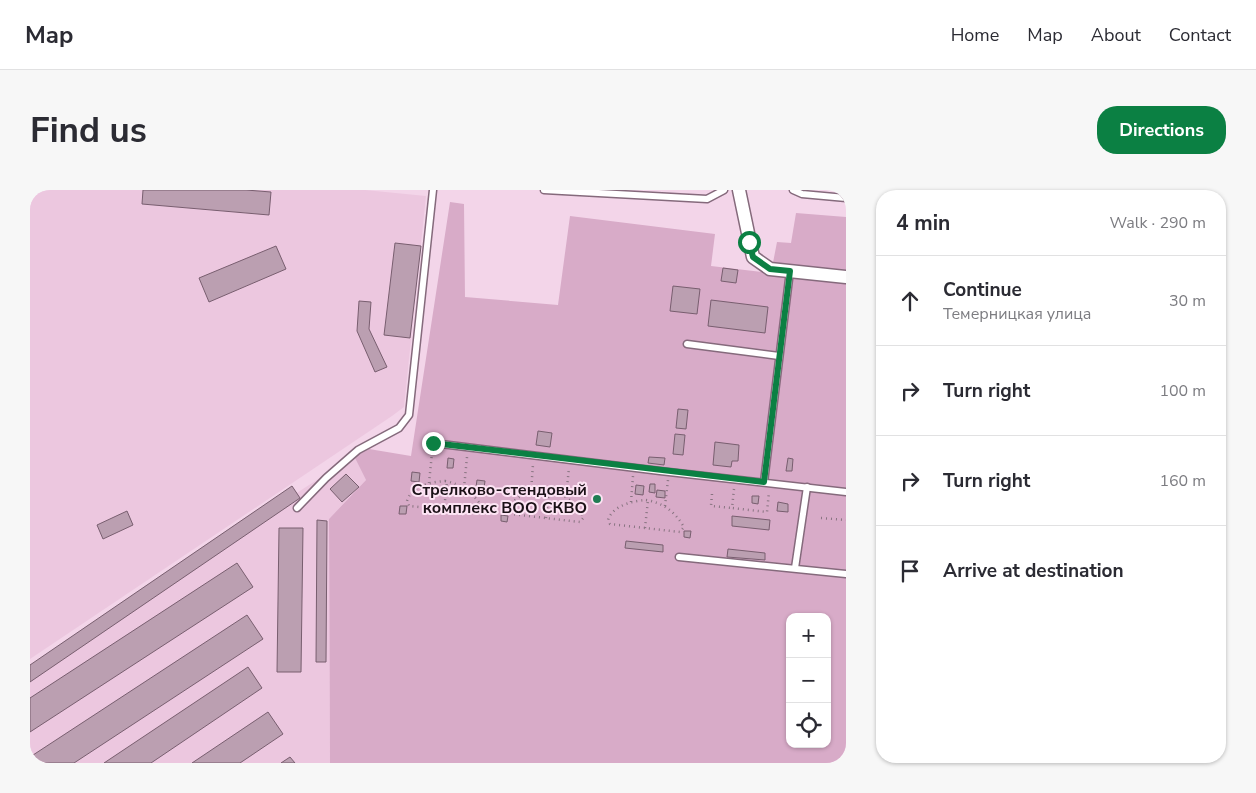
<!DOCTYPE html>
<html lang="en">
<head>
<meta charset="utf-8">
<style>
  :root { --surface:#fff; --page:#f7f7f7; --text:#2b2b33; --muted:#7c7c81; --line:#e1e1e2; --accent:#0b8043 }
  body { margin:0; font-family:"Nunito Sans",sans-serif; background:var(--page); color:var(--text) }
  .controls { position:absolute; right:15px; bottom:15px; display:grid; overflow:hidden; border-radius:10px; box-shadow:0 1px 4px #0004 }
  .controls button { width:45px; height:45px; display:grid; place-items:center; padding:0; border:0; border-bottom:1px solid var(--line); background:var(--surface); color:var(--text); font:25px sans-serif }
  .stop { position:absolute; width:15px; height:15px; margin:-11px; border:4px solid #0b8043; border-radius:50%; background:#fff }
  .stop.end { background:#0b8043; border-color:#fff; box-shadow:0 1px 5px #0008 }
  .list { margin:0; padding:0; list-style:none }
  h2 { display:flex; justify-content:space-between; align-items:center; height:65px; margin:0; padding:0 20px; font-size:21px }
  h2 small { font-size:16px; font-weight:400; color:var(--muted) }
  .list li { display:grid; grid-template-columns:32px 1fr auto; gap:15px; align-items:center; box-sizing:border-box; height:90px; padding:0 20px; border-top:1px solid var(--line) }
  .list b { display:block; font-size:19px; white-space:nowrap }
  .list p { margin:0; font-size:16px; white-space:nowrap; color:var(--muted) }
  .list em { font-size:16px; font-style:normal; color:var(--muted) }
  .icon { flex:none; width:28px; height:28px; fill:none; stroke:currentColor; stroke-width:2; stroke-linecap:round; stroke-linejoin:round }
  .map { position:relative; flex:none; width:816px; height:573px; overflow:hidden; border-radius:20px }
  header { display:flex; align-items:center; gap:30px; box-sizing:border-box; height:70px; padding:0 25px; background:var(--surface); border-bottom:1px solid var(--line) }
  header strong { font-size:24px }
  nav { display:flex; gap:28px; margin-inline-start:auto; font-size:18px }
  .intro { display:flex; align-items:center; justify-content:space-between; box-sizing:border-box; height:120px; padding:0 30px }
  h1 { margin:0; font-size:35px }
  .button { padding:12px 22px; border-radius:20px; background:var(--accent); color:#fff; font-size:18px; font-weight:700 }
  main { display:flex; gap:30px; padding:0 30px }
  aside { flex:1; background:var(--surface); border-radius:20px; box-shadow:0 1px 4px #0004 }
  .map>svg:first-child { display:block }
  .built { fill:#ecc7df }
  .green { fill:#d8abc8; fill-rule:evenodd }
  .building { fill:#bb9fb1; stroke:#785e6f }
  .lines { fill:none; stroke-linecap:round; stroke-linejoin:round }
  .lane-casing { stroke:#856a7c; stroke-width:9 }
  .street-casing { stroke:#856a7c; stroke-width:15 }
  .path { stroke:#887481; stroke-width:2.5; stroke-dasharray:1 4; stroke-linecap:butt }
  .lane { stroke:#fff; stroke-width:6 }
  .street { stroke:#fff; stroke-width:12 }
  .route { stroke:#0b8043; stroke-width:6 }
  .poi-dot { fill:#207d53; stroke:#fde4f4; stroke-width:2 }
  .labels { text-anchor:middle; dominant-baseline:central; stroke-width:4; stroke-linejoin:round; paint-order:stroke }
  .poi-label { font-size:16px; font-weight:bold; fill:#1b1117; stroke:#fde4f4; text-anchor:end }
</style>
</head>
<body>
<header>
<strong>Map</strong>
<nav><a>Home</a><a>Map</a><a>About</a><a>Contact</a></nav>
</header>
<div class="intro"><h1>Find us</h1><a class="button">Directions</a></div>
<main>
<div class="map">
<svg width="816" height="573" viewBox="0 0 816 573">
  <rect width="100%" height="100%" fill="#f3d5e9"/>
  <g class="built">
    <path d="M0 0H335L396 6 374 217 362 226 0 469Z"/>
    <path d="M324 266 336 290 299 329 300 573H0V475Z"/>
  </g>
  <path class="green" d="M420 12 434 14 435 107 528 115 540 26 685 44 681 76 741 83 747 52 761 53 766 23 816 27V573H300L299 329 336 290 324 266 339 259 381 266ZM760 427H797V554H760Z"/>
  <g class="building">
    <path d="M113 0H216L241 2 239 25 112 14Z"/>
    <path d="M365 53 391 56 380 148 354 145Z"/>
    <path d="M246 56 256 79 179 112 169 88Z"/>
    <path d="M693 78 708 80 706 93 691 91Z"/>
    <path d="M643 96 670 99 667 124 640 121Z"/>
    <path d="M681 110 738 117 735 143 678 136Z"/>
    <path d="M329 111 341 112 339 139 357 177 345 182 327 141Z"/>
    <path d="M648 219 658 220 656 239 646 238Z"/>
    <path d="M508 241 522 243 520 257 506 255Z"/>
    <path d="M645 244 655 245 653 265 643 264Z"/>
    <path d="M685 252 709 255 708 271H702L701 277 683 275Z"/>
    <path d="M619 267 635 268 634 275 618 273Z"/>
    <path d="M418 268 424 269 423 278H417Z"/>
    <path d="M758 268 763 269 762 281H756Z"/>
    <path d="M382 282 390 283 389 292 381 291Z"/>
    <path d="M316 284 329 297 312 312 300 299Z"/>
    <path d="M447 290 455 291 454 298 446 297Z"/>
    <path d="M620 294H625V303L619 302Z"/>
    <path d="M606 295 614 296 613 305 605 304Z"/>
    <path d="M262 296 270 308 0 492V475Z"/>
    <path d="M546 297H554L553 306 545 305Z"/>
    <path d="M627 300 635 301V308L626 307Z"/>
    <path d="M722 306H729L728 314 722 313Z"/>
    <path d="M748 312 758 314V322L747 321Z"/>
    <path d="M370 316H377L376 324H369Z"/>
    <path d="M97 321 103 335 73 349 67 335Z"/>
    <path d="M471 325 478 326 477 332 471 331Z"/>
    <path d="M702 326 740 330 739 340 702 336Z"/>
    <path d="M287 330 297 331 296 472H286Z"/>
    <path d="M249 338H273L271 482H247Z"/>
    <path d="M654 341H661L660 348 654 347Z"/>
    <path d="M596 351 633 355V362L595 358Z"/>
    <path d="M698 359 735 363V370L697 367Z"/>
    <path d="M207 373 223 397 0 542V508Z"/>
    <path d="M217 425 233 449 44 573H0V567Z"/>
    <path d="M218 477 232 498 121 573H74Z"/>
    <path d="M238 522 253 544 210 573H162Z"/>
    <path d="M260 567 265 573H251Z"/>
  </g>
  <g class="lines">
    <defs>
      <g id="lane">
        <path d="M514 0 677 9 694 0"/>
        <path d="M763 0 772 4 816 8"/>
        <path d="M657 154 749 166"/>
        <path d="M403 253 630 281 816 302"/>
        <path d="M734 292 760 81"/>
        <path d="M267 318 296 288 328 260 369 238 379 225 403 0"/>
        <path d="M649 367 816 384"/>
        <path d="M765 378 777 297"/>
      </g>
      <path id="street" d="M709 0 723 67 740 79 816 87"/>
    </defs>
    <use href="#lane" class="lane-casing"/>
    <use href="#street" class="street-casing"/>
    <g class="path">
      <path d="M415 291C432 294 443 303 453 318L448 323 379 316 377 311C381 296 401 292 415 291Z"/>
      <path d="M399 293 402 263"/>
      <path d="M434 298 437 267"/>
      <path d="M704 299 702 318 737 322 739 302"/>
      <path d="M516 300C534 303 545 312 554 327L550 332 481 324 479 320C482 305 503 301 516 300Z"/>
      <path d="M501 302 503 274"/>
      <path d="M682 304 681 316 702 318"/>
      <path d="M536 307 539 278"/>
      <path d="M616 310C634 313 645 322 654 337L650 342 580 334 578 330C583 315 603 311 616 310Z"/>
      <path d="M601 312 603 286"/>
      <path d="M635 316 638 290"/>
      <path d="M414 320 417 292"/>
      <path d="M516 328 519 300"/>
      <path d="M791 328 816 330"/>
      <path d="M615 338 618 310"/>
    </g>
    <use href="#lane" class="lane"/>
    <use href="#street" class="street"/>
  </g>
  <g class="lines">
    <path class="route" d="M403 253 734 292 760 81 740 79 723 67 719 52"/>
  </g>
  <circle class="poi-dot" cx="567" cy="309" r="5"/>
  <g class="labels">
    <g class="poi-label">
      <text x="557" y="300">Стрелково-стендовый<tspan x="557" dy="18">комплекс ВОО СКВО</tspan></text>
    </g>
  </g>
</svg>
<div class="controls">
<button>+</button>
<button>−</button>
<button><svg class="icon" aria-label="locate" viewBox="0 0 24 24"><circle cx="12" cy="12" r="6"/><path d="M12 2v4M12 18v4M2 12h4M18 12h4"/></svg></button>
</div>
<div class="stop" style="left:719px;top:52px"></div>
<div class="stop end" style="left:403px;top:253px"></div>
</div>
<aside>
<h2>4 min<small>Walk · 290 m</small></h2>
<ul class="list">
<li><svg class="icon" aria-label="ahead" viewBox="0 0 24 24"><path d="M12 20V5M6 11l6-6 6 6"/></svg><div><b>Continue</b><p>Темерницкая улица</p></div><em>30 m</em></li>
<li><svg class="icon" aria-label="right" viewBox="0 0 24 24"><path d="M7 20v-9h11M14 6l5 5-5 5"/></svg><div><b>Turn right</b></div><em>100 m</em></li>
<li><svg class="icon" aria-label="right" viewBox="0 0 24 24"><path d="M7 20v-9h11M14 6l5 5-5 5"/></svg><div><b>Turn right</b></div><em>160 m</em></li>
<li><svg class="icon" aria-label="arrive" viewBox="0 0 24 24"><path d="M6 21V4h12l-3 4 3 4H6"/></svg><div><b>Arrive at destination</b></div></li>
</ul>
</aside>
</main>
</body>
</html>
